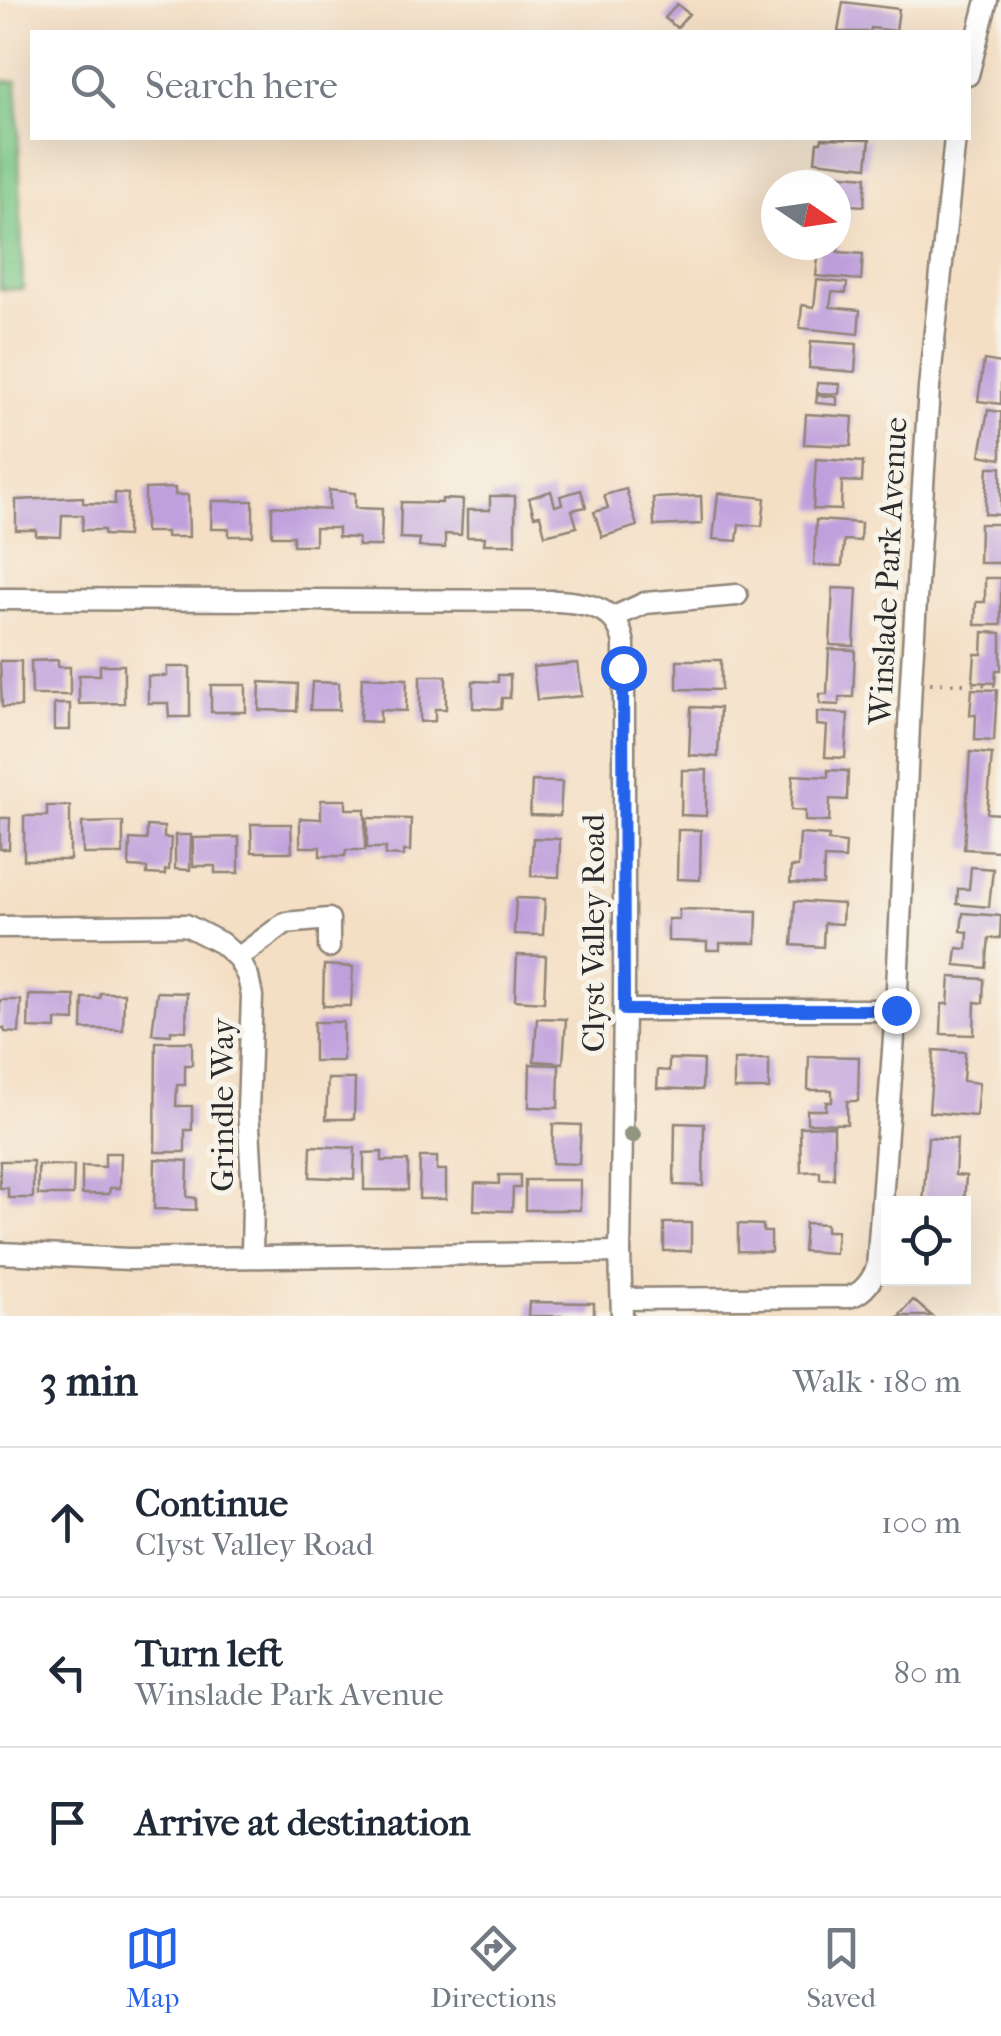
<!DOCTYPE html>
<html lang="en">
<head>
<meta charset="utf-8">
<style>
  :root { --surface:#fff; --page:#f2f2f3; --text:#1f2937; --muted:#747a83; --line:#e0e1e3; --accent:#2563eb }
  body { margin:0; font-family:"IM FELL French Canon",serif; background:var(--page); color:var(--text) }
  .controls { position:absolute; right:30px; bottom:30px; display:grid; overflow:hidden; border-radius:0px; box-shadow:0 10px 40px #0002 }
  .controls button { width:90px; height:90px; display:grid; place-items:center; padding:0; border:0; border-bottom:2px solid var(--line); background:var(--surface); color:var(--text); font:50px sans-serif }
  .compass { position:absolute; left:761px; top:170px; width:90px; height:90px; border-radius:50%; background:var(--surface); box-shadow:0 10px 40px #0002; rotate:103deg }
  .stop { position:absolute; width:30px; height:30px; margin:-22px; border:8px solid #2563eb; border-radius:50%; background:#fff }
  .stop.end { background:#2563eb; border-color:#fff; box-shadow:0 2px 10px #0008 }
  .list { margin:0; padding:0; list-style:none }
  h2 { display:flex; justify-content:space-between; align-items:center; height:130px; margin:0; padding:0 40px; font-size:42px }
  h2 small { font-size:32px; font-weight:400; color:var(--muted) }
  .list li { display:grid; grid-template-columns:65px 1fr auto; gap:30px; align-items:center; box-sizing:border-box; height:150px; padding:0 40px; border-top:2px solid var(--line) }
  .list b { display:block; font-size:38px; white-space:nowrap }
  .list p { margin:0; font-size:32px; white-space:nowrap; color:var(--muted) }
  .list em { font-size:32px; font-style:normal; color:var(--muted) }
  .icon { flex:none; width:55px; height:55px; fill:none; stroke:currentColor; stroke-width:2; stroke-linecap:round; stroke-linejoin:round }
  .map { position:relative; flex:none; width:1001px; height:1316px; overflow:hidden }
  .search { position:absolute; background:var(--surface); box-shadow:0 10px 40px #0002; left:30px; right:30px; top:30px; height:110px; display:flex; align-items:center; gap:25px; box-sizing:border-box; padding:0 35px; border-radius:0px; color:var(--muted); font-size:38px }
  .sheet { height:580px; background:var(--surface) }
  nav { display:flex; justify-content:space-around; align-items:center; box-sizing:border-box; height:140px; border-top:2px solid var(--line); background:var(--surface); font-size:28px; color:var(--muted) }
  nav a { display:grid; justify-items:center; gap:5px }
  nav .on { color:var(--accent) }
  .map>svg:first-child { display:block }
  .green { fill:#79c685; stroke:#527858; stroke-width:2.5 }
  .building { fill:#bfa0dd }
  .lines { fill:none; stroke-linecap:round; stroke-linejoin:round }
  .minor-casing { stroke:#908578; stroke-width:25 }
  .path { stroke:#908578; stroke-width:4; stroke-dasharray:2.5 8; stroke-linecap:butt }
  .minor { stroke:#fff; stroke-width:20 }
  .tree { fill:#92967f }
  .route { stroke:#2563eb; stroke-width:12 }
  .labels { text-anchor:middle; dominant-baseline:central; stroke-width:10; stroke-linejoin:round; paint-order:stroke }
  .street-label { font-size:32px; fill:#2b2b2b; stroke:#f7f3e8 }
</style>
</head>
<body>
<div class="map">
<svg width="1001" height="1316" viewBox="0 0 1001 1316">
  <rect width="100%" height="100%" fill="#f7f3e8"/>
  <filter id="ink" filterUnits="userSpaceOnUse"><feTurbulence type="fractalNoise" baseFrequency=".01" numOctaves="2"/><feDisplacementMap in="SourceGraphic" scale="20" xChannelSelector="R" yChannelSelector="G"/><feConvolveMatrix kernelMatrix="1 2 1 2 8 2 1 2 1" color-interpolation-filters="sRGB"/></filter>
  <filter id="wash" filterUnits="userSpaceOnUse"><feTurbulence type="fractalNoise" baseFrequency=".0048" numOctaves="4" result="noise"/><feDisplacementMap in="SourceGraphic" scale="40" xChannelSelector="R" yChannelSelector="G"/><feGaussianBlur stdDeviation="2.25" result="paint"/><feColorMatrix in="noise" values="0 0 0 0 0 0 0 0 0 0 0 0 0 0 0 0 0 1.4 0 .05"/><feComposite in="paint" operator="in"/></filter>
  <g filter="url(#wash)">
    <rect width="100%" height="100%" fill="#f4dfc5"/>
    <path class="green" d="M0 81H17L23 289H0Z"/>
    <g id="blocks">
      <g class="building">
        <path d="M843 2 899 9 896 31 871 28 870 32H838Z"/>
        <path d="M677 4 689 14 677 28 665 18Z"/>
        <path d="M822 138 870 139 867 167 815 161 817 142H821Z"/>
        <path d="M818 173 866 177 864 206 849 205 847 227 836 226V185H817Z"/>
        <path d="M824 245H838V252L863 254 861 280 816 276 819 249 824 250Z"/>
        <path d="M817 280 847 283 846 293 832 292 830 307 860 310 858 334 800 328 802 305 814 307Z"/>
        <path d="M811 341 857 344 855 372 809 368Z"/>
        <path d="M984 360 1001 363V404L978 401Z"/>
        <path d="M817 383 840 384 839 394 817 393Z"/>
        <path d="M817 395 837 397V405L816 403Z"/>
        <path d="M988 410 1001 412V459L980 455Z"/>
        <path d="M806 414 853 417 851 446 804 444Z"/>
        <path d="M816 459 863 462 862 482 842 481 841 510 813 509Z"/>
        <path d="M988 467H1001V515L985 514Z"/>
        <path d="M175 488V495H188L189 537H166V532H145V489Z"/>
        <path d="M626 489 637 526 602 537 594 512 608 508 604 495Z"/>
        <path d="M329 490 355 493V508L382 509 381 546H358V538L338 537V528H315V545H293V536H272V506L329 510Z"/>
        <path d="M581 490 586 507 572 510 577 527 545 535 540 515 534 516 529 498 551 491 555 506 562 504 560 496Z"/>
        <path d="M115 493 128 494 127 536 104 535V530H82L83 515H62L61 537 36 536V530H16V500L83 497V503L115 504Z"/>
        <path d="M718 493 765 498 762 526 739 524 737 541 713 539Z"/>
        <path d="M490 496H515V544H484L485 537H467V510H490Z"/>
        <path d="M701 496 702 524 654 526 653 498Z"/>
        <path d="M442 499 463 500 461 535 445 534V548L419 547 420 539 400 538 401 502 442 503Z"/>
        <path d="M212 501H253V536H229V529H211Z"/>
        <path d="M816 520 861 523 860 541 844 540 842 566 814 565Z"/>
        <path d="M980 524H1001V563H979Z"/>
        <path d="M985 578H1001V625H975L976 602H985Z"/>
        <path d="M833 588 857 589 854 646 830 645Z"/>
        <path d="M983 632 1001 633V670H996L995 683 973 682 975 654H982Z"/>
        <path d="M829 649 855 650 853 697H840L839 705 820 704V694H827Z"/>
        <path d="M58 660V667H70V695H32L31 661Z"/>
        <path d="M677 660H721V690L677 689Z"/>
        <path d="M0 661H21V707H2Z"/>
        <path d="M578 663 582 696 537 700 533 667Z"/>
        <path d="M100 665H124V703L79 704V675H100Z"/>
        <path d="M167 667H190V717H169L168 703H148V676H167Z"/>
        <path d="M498 675H510V698H502L501 709 473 708V681L498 682Z"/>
        <path d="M420 676H446V709H435V721L420 722Z"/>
        <path d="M362 677 407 679 406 711 380 710V722L360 721Z"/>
        <path d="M260 682 298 684 297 711 259 710Z"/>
        <path d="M312 682 339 683V710H310Z"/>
        <rect x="211" y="685" width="35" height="27"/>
        <path d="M972 689 997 690 994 741 975 740 976 715H970Z"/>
        <rect x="54" y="704" width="16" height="26"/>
        <path d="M691 707 720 708 718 757 689 755Z"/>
        <path d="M817 712 848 714 845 758 825 757 827 726 817 725Z"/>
        <path d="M970 752 992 754 987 813 1000 814 998 851 964 849Z"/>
        <path d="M682 770H707L706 816 681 815Z"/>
        <path d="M828 770 848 771 847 800 830 799 829 822 805 821V811L791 810 793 775 828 777Z"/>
        <path d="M532 781 562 782 560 816 530 815Z"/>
        <path d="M321 800H346V809H365V850H346L345 856H320V847H300V818L321 819Z"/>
        <path d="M47 806H70V860H24V816H47Z"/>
        <path d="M0 818H10L9 849H0Z"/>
        <path d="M367 818 411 819 410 851H404V856L385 855 386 848H367Z"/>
        <path d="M123 822V854H83L82 823Z"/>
        <path d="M251 824H291L292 852H252Z"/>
        <path d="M147 826 164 827V838H171L169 870H165V875L147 874V868L129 867 130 839 147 840Z"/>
        <path d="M678 830H701L700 880 677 879Z"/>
        <path d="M800 834 829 836 828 841 846 843 845 859 824 858 823 885 790 883 791 867H798Z"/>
        <path d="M175 835H191L190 870 175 869Z"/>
        <path d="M239 837V873H215V866H193V838Z"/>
        <path d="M533 838 560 839 559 877 531 876Z"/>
        <path d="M971 867 993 869 989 907 957 904 958 889H969Z"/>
        <path d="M516 898 545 899 543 935 514 934Z"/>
        <path d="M795 901 843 904 842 924 824 923 823 947 792 945Z"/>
        <path d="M679 909 757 911 756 943H720V950H707V942L668 941V919H679Z"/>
        <path d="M963 913 1001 916 1000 938H989L986 968 955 965 957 948 967 949 968 932 961 931Z"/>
        <path d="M517 955 546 956 544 1002 515 1000Z"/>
        <path d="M324 965 353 967 351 1006H323Z"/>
        <path d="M950 977 984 979 983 1003 975 1002 974 1035 941 1034 942 1004H948Z"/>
        <path d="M157 992 187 993 186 1031 171 1030V1035L152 1034Z"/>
        <path d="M100 993H124L123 1030 82 1029 83 998H100Z"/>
        <path d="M29 995 75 996V1021L56 1020V1029L28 1028Z"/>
        <path d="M0 1000H21L19 1033 5 1032 4 1028H0Z"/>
        <path d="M537 1018 566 1019 563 1063 534 1061Z"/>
        <rect x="314" y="1022" width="29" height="39"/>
        <path d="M156 1042H192V1065H185V1085H177L176 1106H192V1130H185V1152H155Z"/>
        <path d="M934 1050 965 1052 963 1081 979 1083 976 1116 929 1112Z"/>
        <path d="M809 1056 859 1057 858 1101H847V1124L807 1123V1110H826V1102H832V1090H808Z"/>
        <path d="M669 1059 703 1060 702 1090 657 1088 658 1070 669 1071Z"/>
        <path d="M769 1059V1089H734V1060Z"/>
        <path d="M530 1064 559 1065 558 1108 529 1107Z"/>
        <path d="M328 1079H355L354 1119H326Z"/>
        <path d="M675 1123 704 1124 703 1186 674 1185Z"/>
        <path d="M553 1124 581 1125 579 1164 552 1163Z"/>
        <path d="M834 1126V1179H820V1171L801 1172 800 1127Z"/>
        <path d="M928 1137 957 1139 955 1175 966 1176 964 1204H923Z"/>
        <path d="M311 1146 355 1148 354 1179 310 1177Z"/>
        <path d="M382 1152V1161H408V1190H364V1153Z"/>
        <path d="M105 1153H121L120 1188H110L109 1194H82V1166L105 1167Z"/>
        <path d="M420 1157H437V1170H446V1199H419Z"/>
        <path d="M155 1159 188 1161 187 1197 196 1198V1210L154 1209Z"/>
        <path d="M0 1161H33V1198H8V1188H0Z"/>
        <path d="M38 1165 74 1166 73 1195H38Z"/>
        <path d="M499 1175H520V1188H513L512 1211 474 1210 475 1183 499 1184Z"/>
        <rect x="525" y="1180" width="55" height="30"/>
        <rect x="664" y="1223" width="27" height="28"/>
        <path d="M805 1223 826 1224V1231H837L835 1253 803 1251Z"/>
        <path d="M738 1224 763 1225V1232H771V1252L738 1251Z"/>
        <path d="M913 1300 932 1316H899Z"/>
        <path d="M529 1302 594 1303V1316H528Z"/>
      </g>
    </g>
  </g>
  <g filter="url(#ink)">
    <use href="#blocks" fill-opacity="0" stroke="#908578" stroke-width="2.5"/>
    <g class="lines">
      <defs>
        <g id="minor">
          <path d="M968 75 987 0"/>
          <path d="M0 599 557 601C590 603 618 608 624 644V1010L620 1252 622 1316"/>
          <path d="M614 617 645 603 737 595"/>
          <path d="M0 927 186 925 221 943 238 958 248 977 252 996 248 1109 253 1197 252 1256"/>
          <path d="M238 958 285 923 329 919V947"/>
          <path d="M624 1010H896"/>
          <path d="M0 1253 129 1259 620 1252"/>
          <path d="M622 1299 848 1297C863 1294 871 1282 877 1268L896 1010 911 682 929 388 955 138"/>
        </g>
      </defs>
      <use href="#minor" class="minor-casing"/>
      <path class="path" d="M930 683 1001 685"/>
      <use href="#minor" class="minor"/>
    </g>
    <circle class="tree" cx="632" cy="1135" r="9"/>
  </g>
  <g class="lines" filter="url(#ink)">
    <path class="route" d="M623 668 624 1010H896"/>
  </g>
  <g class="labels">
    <g class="street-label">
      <text transform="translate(888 571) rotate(-87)">Winslade Park Avenue</text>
      <text transform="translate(593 933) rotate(-90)">Clyst Valley Road</text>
      <text transform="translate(222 1105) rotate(-90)">Grindle Way</text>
    </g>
  </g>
</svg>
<div class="controls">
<button><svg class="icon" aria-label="locate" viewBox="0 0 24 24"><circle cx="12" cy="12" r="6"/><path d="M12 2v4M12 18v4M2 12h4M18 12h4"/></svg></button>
</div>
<svg class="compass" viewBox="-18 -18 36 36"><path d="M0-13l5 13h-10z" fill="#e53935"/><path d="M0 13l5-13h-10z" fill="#747a83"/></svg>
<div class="stop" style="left:623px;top:668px"></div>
<div class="stop end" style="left:896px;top:1010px"></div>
<div class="search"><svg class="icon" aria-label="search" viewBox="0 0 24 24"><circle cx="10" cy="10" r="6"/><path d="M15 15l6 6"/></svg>Search here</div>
</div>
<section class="sheet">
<h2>3 min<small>Walk · 180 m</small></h2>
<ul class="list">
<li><svg class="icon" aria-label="ahead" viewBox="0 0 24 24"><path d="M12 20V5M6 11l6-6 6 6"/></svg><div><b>Continue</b><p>Clyst Valley Road</p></div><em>100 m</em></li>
<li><svg class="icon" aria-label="left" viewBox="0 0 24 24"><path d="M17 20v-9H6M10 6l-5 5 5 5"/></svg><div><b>Turn left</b><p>Winslade Park Avenue</p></div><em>80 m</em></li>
<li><svg class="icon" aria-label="arrive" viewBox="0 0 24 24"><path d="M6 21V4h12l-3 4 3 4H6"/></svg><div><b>Arrive at destination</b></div></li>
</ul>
</section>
<nav>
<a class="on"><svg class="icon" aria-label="map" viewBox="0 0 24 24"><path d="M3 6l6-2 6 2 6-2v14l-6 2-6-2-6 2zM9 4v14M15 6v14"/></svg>Map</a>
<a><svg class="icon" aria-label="directions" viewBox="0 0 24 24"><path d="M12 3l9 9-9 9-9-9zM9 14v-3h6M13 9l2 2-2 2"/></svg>Directions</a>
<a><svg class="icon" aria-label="saved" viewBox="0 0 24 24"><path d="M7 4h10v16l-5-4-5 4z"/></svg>Saved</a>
</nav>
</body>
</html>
